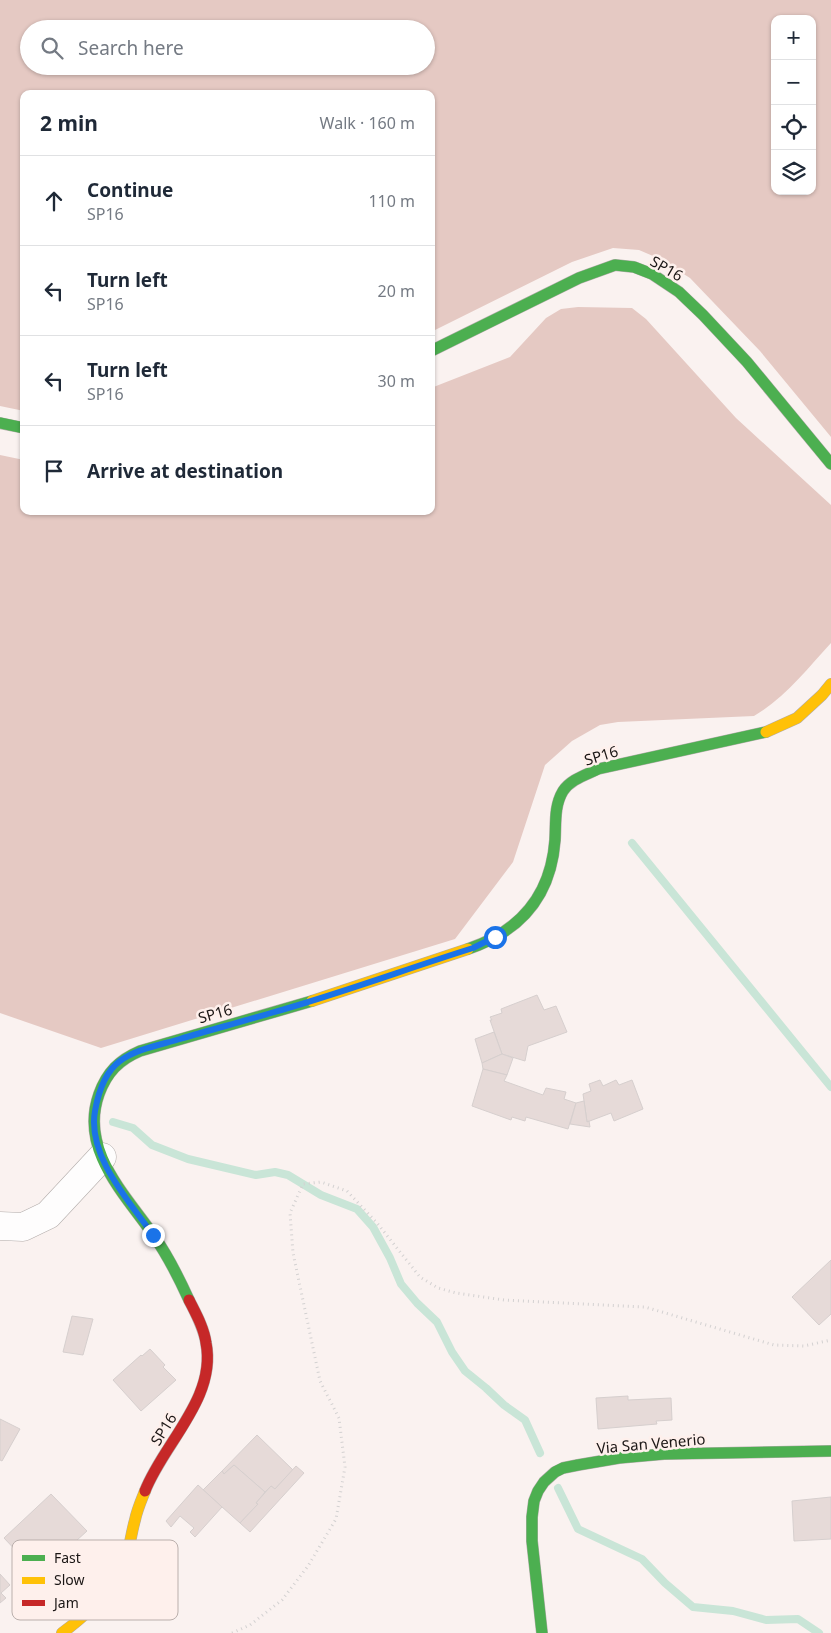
<!DOCTYPE html>
<html lang="en">
<head>
<meta charset="utf-8">
<style>
  :root { --surface:#fff; --page:#f2f2f3; --text:#1f2937; --muted:#747a83; --line:#e0e1e3 }
  body { margin:0; font-family:"Noto Sans",sans-serif; background:var(--page); color:var(--text) }
  .controls { position:absolute; right:15px; top:15px; display:grid; overflow:hidden; border-radius:10px; box-shadow:0 1px 4px #0004 }
  .controls button { width:45px; height:45px; display:grid; place-items:center; padding:0; border:0; border-bottom:1px solid var(--line); background:var(--surface); color:var(--text); font:25px sans-serif }
  .stop { position:absolute; width:15px; height:15px; margin:-11px; border:4px solid #1a73e8; border-radius:50%; background:#fff }
  .stop.end { background:#1a73e8; border-color:#fff; box-shadow:0 1px 5px #0008 }
  .list { margin:0; padding:0; list-style:none }
  h2 { display:flex; justify-content:space-between; align-items:center; height:65px; margin:0; padding:0 20px; font-size:21px }
  h2 small { font-size:16px; font-weight:400; color:var(--muted) }
  .list li { display:grid; grid-template-columns:32px 1fr auto; gap:15px; align-items:center; box-sizing:border-box; height:90px; padding:0 20px; border-top:1px solid var(--line) }
  .list b { display:block; font-size:19px; white-space:nowrap }
  .list p { margin:0; font-size:16px; white-space:nowrap; color:var(--muted) }
  .list em { font-size:16px; font-style:normal; color:var(--muted) }
  .icon { flex:none; width:28px; height:28px; fill:none; stroke:currentColor; stroke-width:2; stroke-linecap:round; stroke-linejoin:round }
  .map { position:relative; flex:none; width:831px; height:1633px; overflow:hidden }
  .search { position:absolute; background:var(--surface); box-shadow:0 1px 4px #0004; left:20px; top:20px; width:415px; height:55px; display:flex; align-items:center; gap:12px; box-sizing:border-box; padding:0 18px; border-radius:28px; color:var(--muted); font-size:19px }
  .panel { position:absolute; background:var(--surface); box-shadow:0 1px 4px #0004; left:20px; top:90px; width:415px; height:425px; border-radius:10px }
  .map>svg:first-child { display:block }
  .forest { fill:#e5c9c3; fill-rule:evenodd }
  .lines { fill:none; stroke-linecap:round; stroke-linejoin:round }
  .stream { stroke:#c9e5d7; stroke-width:8 }
  .building { fill:#e6dad8; stroke:#d6cfce }
  .street-casing { stroke:#b2acaa; stroke-width:29 }
  .fast-casing { stroke:#b2acaa; stroke-width:12 }
  .slow-casing { stroke:#b2acaa; stroke-width:12 }
  .jam-casing { stroke:#b2acaa; stroke-width:12 }
  .path { stroke:#d3d1d1; stroke-width:3; stroke-dasharray:1 4; stroke-linecap:butt }
  .street { stroke:#fefdfd; stroke-width:28 }
  .fast { stroke:#4caf50; stroke-width:11 }
  .slow { stroke:#ffc107; stroke-width:11 }
  .jam { stroke:#c62828; stroke-width:11 }
  .route { stroke:#1a73e8; stroke-width:6 }
  .labels { text-anchor:middle; dominant-baseline:central; stroke-width:5; stroke-linejoin:round; paint-order:stroke }
  .street-label { font-size:15px; fill:#1b1615; stroke:#fef0ec }
  .key { fill:#fef0ec; stroke:#baafac; stroke-width:1 }
  .key-label { font-size:14px; fill:#1b1615 }
</style>
</head>
<body>
<div class="map">
<svg width="831" height="1633" viewBox="0 0 831 1633">
  <rect width="100%" height="100%" fill="#faf2f0"/>
  <g class="forest">
    <path d="M0 0H831V437L760 351 690 278 660 259 639 250 613 248 572 262 431 332V94H24V411L0 406ZM775 19H812V191H775ZM29 29H426V66H29Z"/>
    <path d="M578 307 632 308 646 319 736 418 831 505V643C807 669 785 698 754 716L618 722 600 725 572 741 545 765 513 862 455 939 101 1048 0 1013V455L24 460V511H431V388L510 357 546 318 561 309Z"/>
  </g>
  <g class="lines">
    <g class="stream">
      <path d="M632 843 831 1087"/>
      <path d="M113 1122 133 1128 152 1145 188 1159 256 1175 275 1172 288 1175 321 1195 357 1209 373 1227 390 1258 401 1284 417 1303 437 1322 452 1352 465 1371 486 1388 504 1405 525 1420 540 1453"/>
      <path d="M558 1488 578 1529 642 1559 665 1583 693 1607 733 1611 766 1620 798 1619 819 1633"/>
    </g>
  </g>
  <g class="building">
    <path d="M537 995 544 1010 556 1006 567 1032 528 1046 525 1061 502 1054 490 1020H492L490 1017 502 1013 501 1009Z"/>
    <path d="M494 1032 502 1054 482 1063 475 1039Z"/>
    <path d="M502 1054 513 1058 507 1075 483 1069 482 1063Z"/>
    <path d="M483 1069 507 1075 504 1081 543 1095 546 1088 566 1092 564 1099 576 1103 568 1129 526 1117 525 1121 512 1117 511 1120 472 1106Z"/>
    <path d="M600 1080 603 1086 616 1080 619 1085 632 1080 643 1109 614 1121 611 1113 587 1122 583 1094 591 1091 589 1084Z"/>
    <path d="M584 1101 587 1122 589 1121 590 1127 570 1124 576 1103Z"/>
    <path d="M831 1260V1314L819 1325 792 1297Z"/>
    <path d="M72 1316 93 1319 83 1355 63 1352Z"/>
    <path d="M150 1349 165 1365 163 1367 176 1380 141 1411 113 1380 141 1355 142 1356Z"/>
    <path d="M628 1396V1400L671 1398 672 1420 656 1421 657 1424 598 1429 596 1398Z"/>
    <path d="M0 1419 20 1429 2 1461 0 1460Z"/>
    <path d="M257 1435 293 1470 275 1489 271 1486 265 1492 234 1465 224 1474 222 1471Z"/>
    <path d="M234 1465 265 1492 256 1503 258 1504 240 1523 203 1490 222 1471 224 1474Z"/>
    <path d="M296 1466 304 1473 250 1532 240 1523 258 1504 256 1503 271 1486 275 1489Z"/>
    <path d="M198 1485 222 1507 195 1537 190 1532 194 1528 180 1516 171 1527 166 1521Z"/>
    <path d="M51 1494 87 1531 76 1541 78 1543 54 1567 52 1564 40 1576 4 1538Z"/>
    <path d="M831 1497V1539L794 1541 792 1501Z"/>
    <path d="M0 1574 10 1585 1 1593 6 1598 0 1603Z"/>
  </g>
  <g class="lines">
    <defs>
      <path id="street" d="M0 1226 23 1227 48 1215 102 1157"/>
      <g id="fast">
        <path d="M431 351 579 278 615 265 634 267 652 274 679 292 703 315 747 362 831 464"/>
        <path d="M0 423 24 428"/>
        <path d="M468 949C521 931 551 895 555 840 556 823 554 806 563 791 571 779 586 775 598 769L766 732"/>
        <path d="M189 1300C179 1278 168 1256 154 1236 125 1194 79 1150 99 1094 107 1072 119 1060 140 1051L312 1001"/>
        <path d="M542 1633 532 1541V1517L534 1501 538 1491 544 1482 555 1472 563 1468 578 1465 619 1458 664 1454 831 1451"/>
      </g>
      <g id="slow">
        <path d="M766 732 797 718 822 695 831 684"/>
        <path d="M312 1001 468 949"/>
        <path d="M62 1633C92 1611 117 1586 128 1550 131 1540 132 1530 135 1520 137 1510 141 1501 145 1491"/>
      </g>
      <path id="jam" d="M145 1491C163 1444 217 1398 206 1343 204 1328 196 1314 189 1300"/>
    </defs>
    <use href="#street" class="street-casing"/>
    <use href="#fast" class="fast-casing"/>
    <use href="#slow" class="slow-casing"/>
    <use href="#jam" class="jam-casing"/>
    <path class="path" d="M232 1633 250 1625 282 1600 308 1566 336 1519 345 1467 339 1418 320 1381 293 1253 290 1213 303 1184 321 1182 347 1191 377 1223 420 1277 438 1288 456 1293 504 1300 645 1307 774 1345 804 1346 831 1340"/>
    <use href="#street" class="street"/>
    <use href="#fast" class="fast"/>
    <use href="#slow" class="slow"/>
    <use href="#jam" class="jam"/>
  </g>
  <g class="lines">
    <path class="route" d="M153 1235C129 1201 87 1156 95 1111 98 1094 105 1072 120 1061 136 1049 160 1045 180 1039 210 1030 241 1022 271 1013 339 994 406 969 473 948L495 937"/>
  </g>
  <g class="labels">
    <g class="street-label">
      <text transform="translate(667 268) rotate(30)">SP16</text>
      <text transform="translate(601 755) rotate(-17)">SP16</text>
      <text transform="translate(215 1013) rotate(-16)">SP16</text>
      <text transform="translate(163 1429) rotate(-58)">SP16</text>
      <text transform="translate(651 1443) rotate(-5)">Via San Venerio</text>
    </g>
  </g>
  <rect x="12" y="1540" width="166" height="80" rx="8" class="key"/>
  <rect x="22" y="1555" width="23" height="6" fill="#4caf50"/>
  <rect x="22" y="1577" width="23" height="7" fill="#ffc107"/>
  <rect x="22" y="1600" width="23" height="6" fill="#c62828"/>
  <g class="key-label">
    <text x="54" y="1563">Fast</text>
    <text x="54" y="1585">Slow</text>
    <text x="54" y="1608">Jam</text>
  </g>
</svg>
<div class="controls">
<button>+</button>
<button>−</button>
<button><svg class="icon" aria-label="locate" viewBox="0 0 24 24"><circle cx="12" cy="12" r="6"/><path d="M12 2v4M12 18v4M2 12h4M18 12h4"/></svg></button>
<button><svg class="icon" aria-label="layers" viewBox="0 0 24 24"><path d="M12 4l9 5-9 5-9-5zM3 14l9 5 9-5"/></svg></button>
</div>
<div class="stop" style="left:495px;top:937px"></div>
<div class="stop end" style="left:153px;top:1235px"></div>
<div class="search"><svg class="icon" aria-label="search" viewBox="0 0 24 24"><circle cx="10" cy="10" r="6"/><path d="M15 15l6 6"/></svg>Search here</div>
<section class="panel">
<h2>2 min<small>Walk · 160 m</small></h2>
<ul class="list">
<li><svg class="icon" aria-label="ahead" viewBox="0 0 24 24"><path d="M12 20V5M6 11l6-6 6 6"/></svg><div><b>Continue</b><p>SP16</p></div><em>110 m</em></li>
<li><svg class="icon" aria-label="left" viewBox="0 0 24 24"><path d="M17 20v-9H6M10 6l-5 5 5 5"/></svg><div><b>Turn left</b><p>SP16</p></div><em>20 m</em></li>
<li><svg class="icon" aria-label="left" viewBox="0 0 24 24"><path d="M17 20v-9H6M10 6l-5 5 5 5"/></svg><div><b>Turn left</b><p>SP16</p></div><em>30 m</em></li>
<li><svg class="icon" aria-label="arrive" viewBox="0 0 24 24"><path d="M6 21V4h12l-3 4 3 4H6"/></svg><div><b>Arrive at destination</b></div></li>
</ul>
</section>
</div>
</body>
</html>
